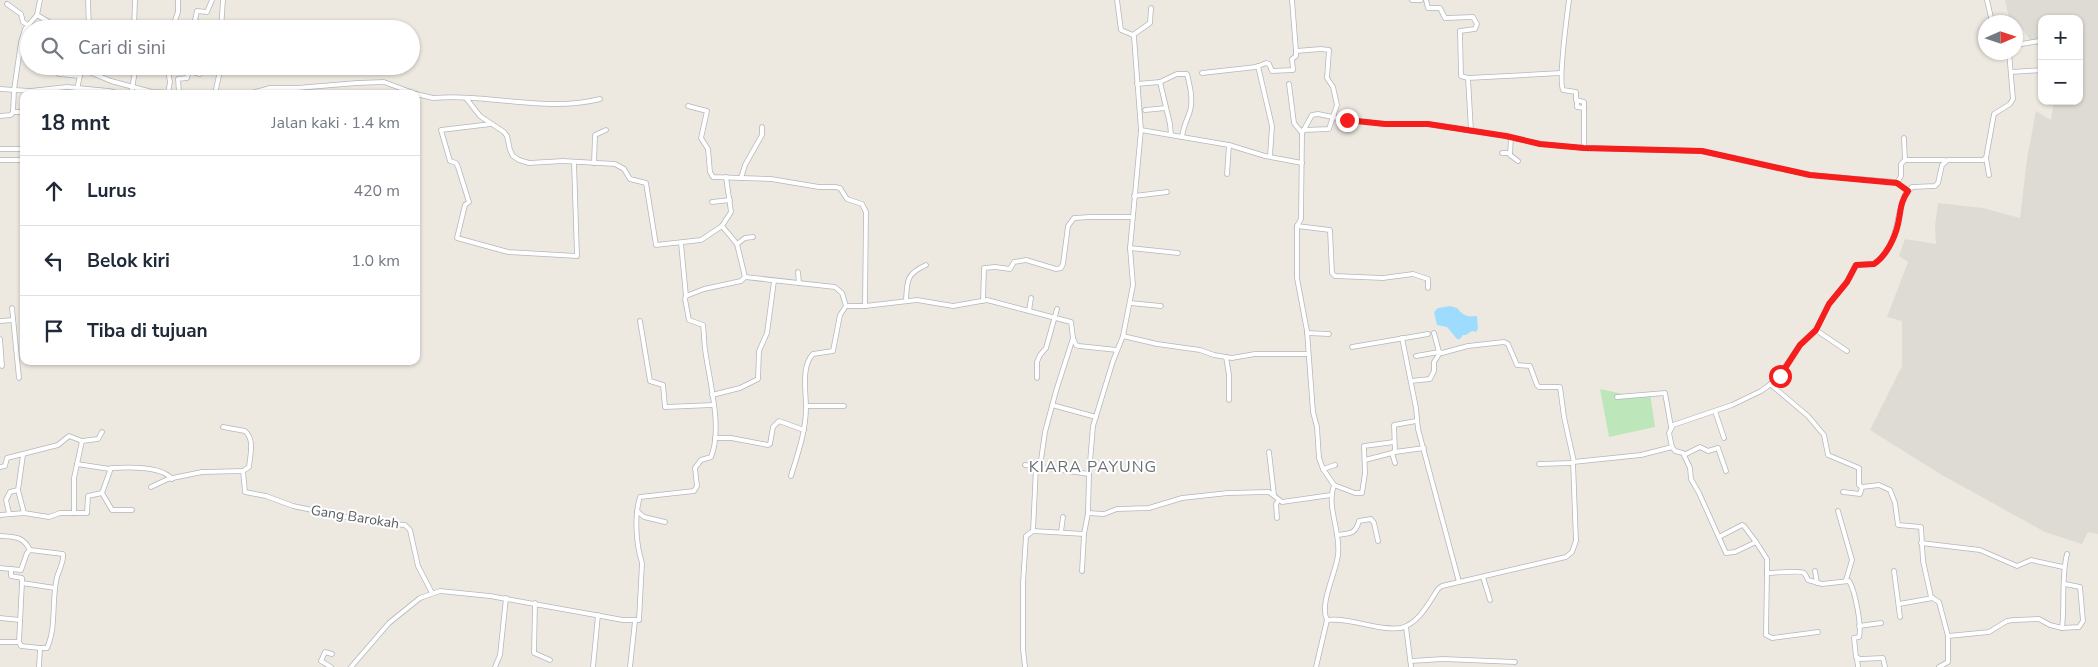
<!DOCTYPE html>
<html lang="id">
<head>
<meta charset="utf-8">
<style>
  :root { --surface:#fff; --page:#f2f2f3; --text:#1f2937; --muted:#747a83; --line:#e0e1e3 }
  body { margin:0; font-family:"Nunito Sans",sans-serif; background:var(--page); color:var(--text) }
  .controls { position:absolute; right:15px; top:15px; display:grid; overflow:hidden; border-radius:10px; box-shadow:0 1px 4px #0004 }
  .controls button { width:45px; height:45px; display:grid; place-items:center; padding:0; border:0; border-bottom:1px solid var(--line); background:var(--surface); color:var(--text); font:25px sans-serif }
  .compass { position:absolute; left:1978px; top:15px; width:45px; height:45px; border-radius:50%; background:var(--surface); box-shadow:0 1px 4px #0004; rotate:87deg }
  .stop { position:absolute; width:15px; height:15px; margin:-11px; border:4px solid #f51e1d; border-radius:50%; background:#fff }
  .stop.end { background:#f51e1d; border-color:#fff; box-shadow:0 1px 5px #0008 }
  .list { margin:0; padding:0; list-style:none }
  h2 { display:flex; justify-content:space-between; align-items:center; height:65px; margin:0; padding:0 20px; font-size:21px }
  h2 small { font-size:16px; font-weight:400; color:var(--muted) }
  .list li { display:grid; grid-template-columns:32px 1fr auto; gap:15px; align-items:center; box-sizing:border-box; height:70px; padding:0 20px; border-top:1px solid var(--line) }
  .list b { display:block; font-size:19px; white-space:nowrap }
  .list em { font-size:16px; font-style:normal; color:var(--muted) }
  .icon { flex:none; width:28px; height:28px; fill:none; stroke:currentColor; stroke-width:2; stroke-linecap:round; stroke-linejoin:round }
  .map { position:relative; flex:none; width:2098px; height:667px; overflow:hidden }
  .search { position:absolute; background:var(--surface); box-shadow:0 1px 4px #0004; left:20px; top:20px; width:400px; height:55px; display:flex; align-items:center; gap:12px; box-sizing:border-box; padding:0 18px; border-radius:28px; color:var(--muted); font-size:19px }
  .panel { position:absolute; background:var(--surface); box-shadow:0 1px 4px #0004; left:20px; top:90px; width:400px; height:275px; border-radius:10px }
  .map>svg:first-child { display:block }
  .industrial { fill:#dddbd4 }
  .green { fill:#bde7ba }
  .water { fill:#9edcff }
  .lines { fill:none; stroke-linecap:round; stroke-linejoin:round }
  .minor-casing { stroke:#b3b7bc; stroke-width:5.5 }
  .minor { stroke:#fff; stroke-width:4 }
  .route { stroke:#f51e1d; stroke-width:6 }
  .labels { text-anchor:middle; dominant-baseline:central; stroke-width:4; stroke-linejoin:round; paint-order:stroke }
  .street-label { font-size:14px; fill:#595d62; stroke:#fff }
  .quarter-label { font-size:16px; letter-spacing:1px; fill:#697074; stroke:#fff }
</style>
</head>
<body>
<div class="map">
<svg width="2098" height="667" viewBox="0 0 2098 667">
  <rect width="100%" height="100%" fill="#ede9e0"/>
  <path class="industrial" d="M2005 0H2098V534L2088 532 2082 544 2045 532 1942 475 1870 430 1902 366V321L1887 317 1908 262 1899 256 1905 239 1936 244 1935 226 1938 203 1983 208 2020 218 2027 159 2036 111 2051 120 2054 101H2079V19H2042V39L2030 40 2016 20 2010 22Z"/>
  <path class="green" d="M1600 389 1628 395 1650 393 1655 427 1609 437Z"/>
  <path class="water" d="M1450 306 1457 308C1464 316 1466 317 1477 316L1478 329 1476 332 1472 331 1466 335H1463L1460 339H1457L1447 327 1437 325 1434 312 1438 308Z"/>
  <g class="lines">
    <defs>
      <g id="minor">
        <path d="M88 0 89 29"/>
        <path d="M1412 0H1421"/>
        <path d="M1426 0 1428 8H1440L1445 18 1473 17 1477 24 1475 29 1460 31 1461 76 1468 78"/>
        <path d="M1569 0C1567 16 1558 79 1563 90L1576 92V100L1584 102V148"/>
        <path d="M1987 0 1992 22"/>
        <path d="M7 4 21 14 23 22 28 25"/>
        <path d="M37 15 61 29"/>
        <path d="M71 29H77"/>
        <path d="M134 29 135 0"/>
        <path d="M172 29 178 12V0"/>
        <path d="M199 29V23L195 20 197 11 207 12 212 0"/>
        <path d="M221 29 223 0"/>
        <path d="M1133 35 1150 23 1151 8"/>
        <path d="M2016 45 2039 41 2042 49"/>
        <path d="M1296 51 1321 49 1329 50 1327 78 1333 87 1337 105 1329 129 1303 130"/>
        <path d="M167 66 170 82 168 93"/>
        <path d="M1258 66 1272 126 1270 156"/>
        <path d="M82 69 111 81 152 92 197 94"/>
        <path d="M2011 72 2042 70"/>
        <path d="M1202 73 1256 67 1266 63 1269 64 1272 71 1293 70 1292 59 1296 56V51L1292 0"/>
        <path d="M59 74 80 76"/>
        <path d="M1160 82 1170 124 1171 135"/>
        <path d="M1137 84 1160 82 1177 74H1187C1190 86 1194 102 1189 114 1186 122 1183 128 1182 137"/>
        <path d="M1289 84 1294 123 1302 133"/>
        <path d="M0 89 30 91 67 87 109 91 120 94"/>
        <path d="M179 93 178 79 187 78 189 71 200 74 204 66"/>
        <path d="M76 94 82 66"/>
        <path d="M131 94 136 66"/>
        <path d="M215 94 221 66"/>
        <path d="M248 94 270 88H297L357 83 384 82 416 94"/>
        <path d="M416 94 433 98C489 93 546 113 600 99"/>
        <path d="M466 98 480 116 504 132 507 136 510 150 513 156 519 160 529 163 563 161 615 164 624 169 630 179 646 183 656 245 701 240 722 226"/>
        <path d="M1577 100V107L1584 108"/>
        <path d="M688 106 707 111 701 138 708 149 710 172 713 177 741 178 745 165 762 135V127"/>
        <path d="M1145 110 1166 108"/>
        <path d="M13 112 14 90 21 42 25 29 37 15 40 0"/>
        <path d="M0 116 11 115 13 112H24"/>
        <path d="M491 124 441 130 450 161 456 163 458 167 469 202 465 205 457 238 508 252 577 256 574 162"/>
        <path d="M1141 130 1229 145 1265 156 1302 163"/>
        <path d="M1471 131 1468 78 1561 73"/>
        <path d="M1511 137 1510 155 1518 161"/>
        <path d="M0 149H23L24 142"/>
        <path d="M1502 153H1510"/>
        <path d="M1986 158 1989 175"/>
        <path d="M0 160H24"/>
        <path d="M1905 160H1945"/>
        <path d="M594 163 595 135 606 130"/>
        <path d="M1227 174 1229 145"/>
        <path d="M726 177 731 212 722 226 737 244 745 277 835 287 842 293 846 306 840 315 833 351 813 354C801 366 806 392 806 407 806 431 798 453 791 476"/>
        <path d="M741 178 771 179 819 187H835L840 188 847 199 862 204 866 212 865 306"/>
        <path d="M1897 183 1901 176V164L1905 160 1904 138"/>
        <path d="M1134 196 1167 192"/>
        <path d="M712 202 730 200"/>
        <path d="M1297 226 1330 230 1332 273 1335 276 1383 278 1413 274 1428 279V288"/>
        <path d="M681 243 686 296"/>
        <path d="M737 244 745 238 753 237"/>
        <path d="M1130 248 1178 253"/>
        <path d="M798 272 799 283"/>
        <path d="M906 301C907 281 906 274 926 265"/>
        <path d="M983 301 984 268 995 267 1010 269 1014 262 1026 260 1056 269 1061 268 1063 264 1068 226 1074 218 1090 217H1132"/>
        <path d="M1130 303 1161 306"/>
        <path d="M846 306H865L917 300 953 306 987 300 1071 322 1073 338 1056 391 1045 432 1041 460 1036 467 1033 531"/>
        <path d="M12 308 19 378"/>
        <path d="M1029 311 1031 298"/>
        <path d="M0 321 13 320"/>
        <path d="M640 321 650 381 663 385 665 407 713 405"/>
        <path d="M1816 330 1847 351"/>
        <path d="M1307 333 1329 334"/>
        <path d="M1434 333 1439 352 1442 353 1468 346 1504 342 1508 344 1517 365 1530 366 1537 385 1539 387H1560L1564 417 1574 462"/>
        <path d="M1123 336 1157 344 1200 350 1214 355 1232 358 1255 354H1308"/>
        <path d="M1073 338 1076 345 1079 346 1117 350"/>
        <path d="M1402 338 1416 408 1418 429 1459 582"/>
        <path d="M0 339 2 366"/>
        <path d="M1352 347 1428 334"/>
        <path d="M1416 356 1439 352"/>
        <path d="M1226 357 1229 375V400"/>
        <path d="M1037 378V362L1040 355 1046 348 1057 309"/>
        <path d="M1411 381 1430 379 1434 371V362L1440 353"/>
        <path d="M1770 384 1808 416 1824 435 1828 455 1859 468V485L1862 487 1879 485 1890 490 1895 503 1898 525 1921 527 1923 561 1931 597 1939 602 1948 636V662L1939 667"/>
        <path d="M712 395 740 388 758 379 759 351 767 333 774 281"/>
        <path d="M1617 397 1665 393 1671 427"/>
        <path d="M1052 405 1096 417"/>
        <path d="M807 406H844"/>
        <path d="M1715 411 1724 438"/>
        <path d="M223 427 245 431C255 440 250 455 249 467L243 471"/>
        <path d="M715 438H731L768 445 770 444 773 427 779 421 804 430"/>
        <path d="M1672 447 1675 451 1683 453 1690 468 1691 479 1699 493 1726 553 1735 552 1756 542 1767 559V573C1774 573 1801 570 1804 573 1806 575 1807 578 1808 580L1822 584 1849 581C1855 590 1862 626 1859 637L1854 638 1856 657 1860 659 1883 658 1885 667"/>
        <path d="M1269 452 1274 495"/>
        <path d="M1395 452 1424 448"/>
        <path d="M1684 455 1700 447 1708 451 1718 448 1726 471"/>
        <path d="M1365 460 1392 453"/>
        <path d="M1395 463 1392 453 1395 452 1394 425 1416 421"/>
        <path d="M77 464 110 469"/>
        <path d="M1539 464 1573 463"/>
        <path d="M1025 465 1089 474"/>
        <path d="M0 467 5 466 7 458 58 445 69 436 82 441"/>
        <path d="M1323 469 1335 465"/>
        <path d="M1334 485 1355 493H1362L1365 473 1364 446 1394 442"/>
        <path d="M151 487 168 479 202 472 243 471 245 492 266 496 293 506 369 522 405 525 410 530 418 566 432 593"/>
        <path d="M18 490 24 513"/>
        <path d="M1843 492 1860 494 1862 487"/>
        <path d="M132 510H112L102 493 111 468C127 467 162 466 172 479"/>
        <path d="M637 511 644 517 665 522"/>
        <path d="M1838 511 1852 560 1846 580"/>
        <path d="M9 513 6 500 10 492 18 490 23 455"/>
        <path d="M74 513V478L82 441 98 439 102 432"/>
        <path d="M1088 513 1104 514 1117 509 1149 508 1182 498 1228 493 1269 492 1282 502 1331 495"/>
        <path d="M0 515 24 513 49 517 60 513H87L88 496 102 493"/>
        <path d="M1277 518 1276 504 1278 501"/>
        <path d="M1061 532 1063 517"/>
        <path d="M1337 535C1350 533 1355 535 1359 521L1371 519 1374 523 1378 541"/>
        <path d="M0 536C15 537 23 536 30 550"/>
        <path d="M1719 537 1742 525 1744 526 1756 542"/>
        <path d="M1921 543 1980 550 2017 566 2031 560 2063 567"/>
        <path d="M0 568 21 570 27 553 30 550 63 554C64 562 59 570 57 577 51 601 57 626 47 648H40L39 667"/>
        <path d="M11 569V576L22 578V583L55 588"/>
        <path d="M1082 571 1084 534"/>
        <path d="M1815 571 1817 583"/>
        <path d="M1894 571 1900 617"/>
        <path d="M1767 573 1766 635 1772 638 1818 632"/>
        <path d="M1483 577 1490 600"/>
        <path d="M535 603 534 653 550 660"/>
        <path d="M1899 604 1933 598"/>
        <path d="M0 618 20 620"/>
        <path d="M1327 620C1319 604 1336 573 1338 555 1341 531 1326 507 1334 485L1323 469 1319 458 1317 427 1313 412 1307 331 1297 278V226L1301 219 1302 133 1312 115 1318 114 1347 120 1385 124H1428L1505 136 1540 144 1584 148 1701 151 1810 175 1895 182 1908 191"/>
        <path d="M1859 626 1881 623"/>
        <path d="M1406 627 1411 667"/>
        <path d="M2062 628C2065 604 2061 577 2067 554"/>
        <path d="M1948 636 1989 632 2007 621 2014 620 2039 619 2050 625 2062 628 2079 627 2083 621 2080 587 2065 584"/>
        <path d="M0 642H19L21 646 40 648"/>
        <path d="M19 642 22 583"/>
        <path d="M1857 659 1858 667"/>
        <path d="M1411 661 1443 659 1515 662"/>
        <path d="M331 667 321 661 325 652 332 654"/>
        <path d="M351 667 389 623 420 598 440 591 490 596 623 620H639L642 563C636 544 634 516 640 497L694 491 697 486 695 468 701 460 711 457C723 428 709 380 705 349 704 341 704 333 703 325L689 320 685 299 686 296 704 289 741 281 745 277"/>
        <path d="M495 667 500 655 506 598"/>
        <path d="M593 667 598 615"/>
        <path d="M630 667 635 621"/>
        <path d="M1025 667 1023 649V583L1026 536 1033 531 1084 534 1088 513 1089 474 1093 426 1113 361 1123 336 1133 285 1130 248 1141 130 1134 37 1133 35 1121 30 1117 0"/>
        <path d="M1316 667 1327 620C1351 617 1375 631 1401 628 1419 623 1428 604 1438 589L1442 586 1566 557 1572 552 1576 541 1573 462 1641 455 1672 447 1669 433 1673 425 1732 405 1761 391 1775 381 1800 345 1816 330 1829 304 1847 282 1856 265 1874 264C1904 244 1891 209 1912 187L1935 186 1938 183 1942 165 1948 160H1983L1986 158 1994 114 2010 104 2013 99 2009 52"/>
      </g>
    </defs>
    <use href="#minor" class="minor-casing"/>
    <use href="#minor" class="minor"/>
  </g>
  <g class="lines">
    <path class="route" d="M1347 120 1385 124H1428L1506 136 1540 144 1584 148 1702 151 1810 175 1897 183 1908 191C1900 202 1901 211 1898 224 1895 238 1886 256 1874 264L1856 265 1847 282 1829 304 1816 330 1800 345 1780 376"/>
  </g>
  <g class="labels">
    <g class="street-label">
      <text transform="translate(355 517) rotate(9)">Gang Barokah</text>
    </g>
    <g class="quarter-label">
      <text x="1093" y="467">KIARA PAYUNG</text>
    </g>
  </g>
</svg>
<div class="controls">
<button>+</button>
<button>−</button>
</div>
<svg class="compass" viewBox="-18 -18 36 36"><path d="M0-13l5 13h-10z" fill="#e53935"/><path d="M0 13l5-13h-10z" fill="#747a83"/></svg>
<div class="stop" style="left:1780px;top:376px"></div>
<div class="stop end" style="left:1347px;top:120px"></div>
<div class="search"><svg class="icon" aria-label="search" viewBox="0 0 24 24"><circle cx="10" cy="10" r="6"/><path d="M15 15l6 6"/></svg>Cari di sini</div>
<section class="panel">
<h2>18 mnt<small>Jalan kaki · 1.4 km</small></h2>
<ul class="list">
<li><svg class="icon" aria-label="ahead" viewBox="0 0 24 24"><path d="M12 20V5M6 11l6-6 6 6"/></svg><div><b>Lurus</b></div><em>420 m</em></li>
<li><svg class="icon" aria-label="left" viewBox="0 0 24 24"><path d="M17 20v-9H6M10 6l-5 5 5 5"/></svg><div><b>Belok kiri</b></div><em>1.0 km</em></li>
<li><svg class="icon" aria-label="arrive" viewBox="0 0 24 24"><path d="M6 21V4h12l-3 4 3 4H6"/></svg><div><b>Tiba di tujuan</b></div></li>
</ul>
</section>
</div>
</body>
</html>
